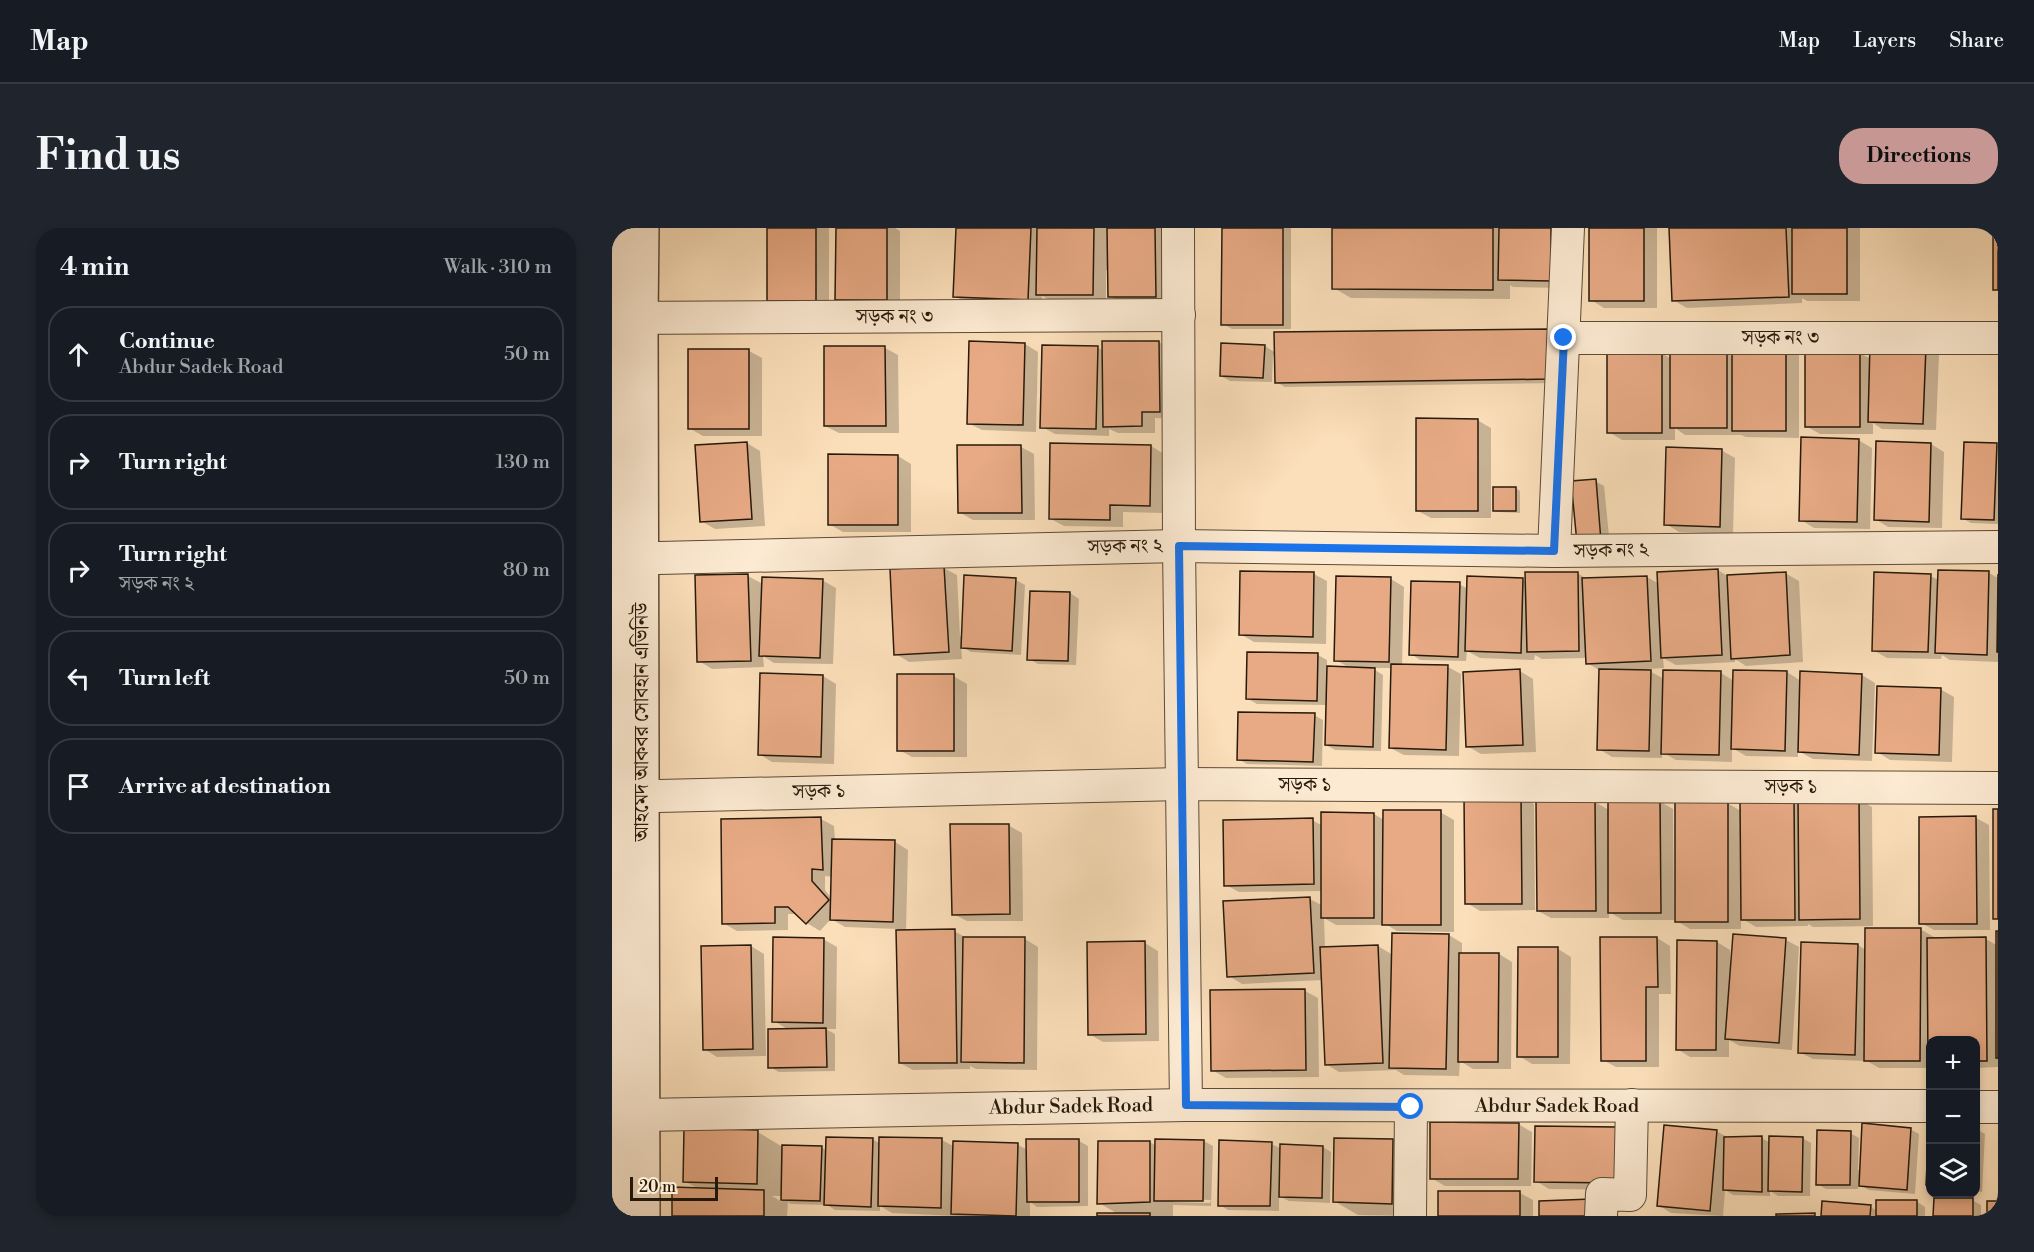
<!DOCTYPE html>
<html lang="en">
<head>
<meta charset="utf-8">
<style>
  :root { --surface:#171b24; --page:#20242c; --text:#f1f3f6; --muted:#9ea1a6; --line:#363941; --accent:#c59692 }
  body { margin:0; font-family:"Libre Bodoni","Noto Serif Bengali",serif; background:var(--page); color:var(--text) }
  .controls { position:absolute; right:18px; bottom:18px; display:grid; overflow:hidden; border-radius:12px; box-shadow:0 3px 9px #0003 }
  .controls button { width:54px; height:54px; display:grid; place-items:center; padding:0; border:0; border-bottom:2px solid var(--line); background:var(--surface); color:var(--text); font:30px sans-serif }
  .scale { position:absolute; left:18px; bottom:15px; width:88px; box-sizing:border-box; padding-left:6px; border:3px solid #271a0a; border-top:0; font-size:16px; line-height:21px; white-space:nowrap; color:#271a0a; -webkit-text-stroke:4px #fcead2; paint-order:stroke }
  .stop { position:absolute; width:18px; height:18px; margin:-14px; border:4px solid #1a73e8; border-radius:50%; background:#fff }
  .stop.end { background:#1a73e8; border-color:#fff; box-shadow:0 2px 6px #0008 }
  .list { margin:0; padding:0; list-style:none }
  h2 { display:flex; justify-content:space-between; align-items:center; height:78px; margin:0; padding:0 24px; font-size:26px }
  h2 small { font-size:20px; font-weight:400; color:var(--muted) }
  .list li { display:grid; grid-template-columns:39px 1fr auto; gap:18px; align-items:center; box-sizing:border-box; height:96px; margin:0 12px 12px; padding:0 12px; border:2px solid var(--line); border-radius:24px }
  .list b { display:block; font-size:22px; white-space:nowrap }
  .list p { margin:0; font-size:20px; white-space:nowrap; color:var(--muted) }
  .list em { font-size:20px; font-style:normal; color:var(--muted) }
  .icon { flex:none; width:33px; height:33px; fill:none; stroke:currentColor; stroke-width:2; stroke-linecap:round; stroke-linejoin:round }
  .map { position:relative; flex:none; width:1386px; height:988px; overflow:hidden; border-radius:24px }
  header { display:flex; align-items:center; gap:36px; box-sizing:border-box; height:84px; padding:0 30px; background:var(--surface); border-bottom:2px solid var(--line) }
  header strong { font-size:28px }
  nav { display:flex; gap:33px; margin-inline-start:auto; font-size:21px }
  .intro { display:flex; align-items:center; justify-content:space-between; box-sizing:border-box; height:144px; padding:0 36px }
  h1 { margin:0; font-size:42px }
  .button { padding:15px 27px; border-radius:24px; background:var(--accent); color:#111; font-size:21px; font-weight:700 }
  main { display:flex; gap:36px; padding:0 36px }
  aside { flex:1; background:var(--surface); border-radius:24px; box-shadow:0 3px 9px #0003 }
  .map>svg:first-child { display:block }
  .shadow { fill:#0003; fill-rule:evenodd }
  .building { fill:#e7aa85; stroke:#271a0a; stroke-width:1.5 }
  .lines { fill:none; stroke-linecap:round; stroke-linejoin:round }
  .minor-casing { stroke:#5c4b36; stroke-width:34 }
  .tertiary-casing { stroke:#5c4b36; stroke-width:36 }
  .minor { stroke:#fcead2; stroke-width:32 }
  .tertiary { stroke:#fcead2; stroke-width:33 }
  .route { stroke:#1a73e8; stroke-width:8 }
  .labels { text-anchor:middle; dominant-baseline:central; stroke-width:4.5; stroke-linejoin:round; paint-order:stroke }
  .street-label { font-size:20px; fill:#271a0a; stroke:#fcead2 }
</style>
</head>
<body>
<header>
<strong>Map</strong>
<nav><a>Map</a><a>Layers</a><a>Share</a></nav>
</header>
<div class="intro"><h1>Find us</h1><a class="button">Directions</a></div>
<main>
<aside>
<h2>4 min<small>Walk · 310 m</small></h2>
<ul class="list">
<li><svg class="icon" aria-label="ahead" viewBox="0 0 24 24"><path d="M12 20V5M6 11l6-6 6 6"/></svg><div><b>Continue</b><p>Abdur Sadek Road</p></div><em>50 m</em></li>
<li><svg class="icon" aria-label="right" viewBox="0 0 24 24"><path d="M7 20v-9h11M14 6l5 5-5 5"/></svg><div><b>Turn right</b></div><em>130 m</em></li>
<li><svg class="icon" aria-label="right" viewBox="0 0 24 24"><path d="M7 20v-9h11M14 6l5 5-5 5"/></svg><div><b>Turn right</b><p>সড়ক নং ২</p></div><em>80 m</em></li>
<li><svg class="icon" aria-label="left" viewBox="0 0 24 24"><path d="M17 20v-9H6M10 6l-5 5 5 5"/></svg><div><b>Turn left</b></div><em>50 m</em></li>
<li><svg class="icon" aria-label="arrive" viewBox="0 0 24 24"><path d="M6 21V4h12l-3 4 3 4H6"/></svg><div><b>Arrive at destination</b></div></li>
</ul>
</aside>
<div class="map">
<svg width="1386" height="988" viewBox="0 0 1386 988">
  <rect width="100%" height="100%" fill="#fbdfba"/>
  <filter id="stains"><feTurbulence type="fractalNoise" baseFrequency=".00333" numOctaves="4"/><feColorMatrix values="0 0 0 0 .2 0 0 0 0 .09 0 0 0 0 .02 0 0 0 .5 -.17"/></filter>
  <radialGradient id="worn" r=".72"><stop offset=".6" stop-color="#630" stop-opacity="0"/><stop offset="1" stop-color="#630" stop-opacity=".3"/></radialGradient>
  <g class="shadow">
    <path d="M157 0H217V79L170 80 156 72Z"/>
    <path d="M225 0H283L288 3V79H238L225 71Z"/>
    <path d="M346 0H552L553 73H507L498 68 497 42H494V74L439 73 430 68 429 79 356 76 343 68Z"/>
    <path d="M611 0H679V101H620L611 96Z"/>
    <path d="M722 0H952V60L901 59 898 57V71L739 70 722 60Z"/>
    <path d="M979 0H1045V80H992L979 72Z"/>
    <path d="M1058 0H1248V73H1195L1190 70V75L1075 80 1061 72Z"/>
    <path d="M937 102 947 155 673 159 664 154V128L661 127 660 154 618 153 609 148 653 118 664 125Z"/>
    <path d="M547 114 560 122 561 191 543 190V205H506L497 201V208L443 206 430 199 432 119 486 120 492 123V115Z"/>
    <path d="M413 116 426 124 424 204 370 202 356 195Z"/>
    <path d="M1313 119 1327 127 1324 202 1270 201 1261 195V206H1208L1194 198 1247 125 1259 131Z"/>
    <path d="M273 120 286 127 287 205H227L213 198Z"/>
    <path d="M77 122 137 123 150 130V208H91L77 200Z"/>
    <path d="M1187 123V210L1134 209 1129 207H1073L1063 200V212H1010L997 204 1049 125 1060 131 1114 125 1121 129Z"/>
    <path d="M865 192 879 200V290H819L806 283Z"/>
    <path d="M1246 212 1260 220 1258 301 1202 300 1189 292Z"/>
    <path d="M135 215 148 223 153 298 103 301 89 293Z"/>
    <path d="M1319 216 1332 224 1330 300 1276 299 1263 291Z"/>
    <path d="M1384 216 1386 217V296L1359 295 1350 290Z"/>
    <path d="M539 218 552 226 551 285 511 284V299L452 298 439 291Z"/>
    <path d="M347 219H409L422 226 423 292H361L347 284Z"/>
    <path d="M1109 222 1123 230 1121 306 1067 304 1054 296Z"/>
    <path d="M286 228 299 236V304H231L217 296Z"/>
    <path d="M983 253 992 258 998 318 975 319Z"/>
    <path d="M904 260 908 263V285L886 284 882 282Z"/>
    <path d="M332 340 345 347 348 408H351L404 352 413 357 409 427 359 424 349 418 350 431 297 434 284 426Z"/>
    <path d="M1106 342 1117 349 1173 345 1187 353 1191 434 1134 438 1123 431V434L1064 437 1051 430 1052 440 1034 441 1052 451 1109 445 1122 453 1175 444 1189 453 1190 445 1250 447 1263 455 1260 533 1201 531 1186 523V529L1134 528 1120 520V534L1064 532 1050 524V530L1000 529 987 521 989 443 975 435V430L930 431 923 427 922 432 868 430 855 423 854 433 808 432 799 426 847 356 856 361V350L911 352 915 354 965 345 977 352 1035 349 1047 356Z"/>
    <path d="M630 344 702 346 715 353 714 416 642 414 628 406Z"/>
    <path d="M1377 345 1386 350V434L1338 432 1330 427 1329 431 1275 430 1261 422 1318 348 1327 352Z"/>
    <path d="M136 348 151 356 210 352 224 360 221 436 162 435 151 428 152 439 100 441 87 433Z"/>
    <path d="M779 351 792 359 790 437 836 439 849 446 847 528 792 527 778 520 780 440H760L771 447 769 523 723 522 714 517 715 477 645 476 636 471 706 427 715 432V440L739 441 724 432Z"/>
    <path d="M458 365 467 371 464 437 426 436 417 431Z"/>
    <path d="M908 443 921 451 924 524 869 526 855 518Z"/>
    <path d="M211 448 224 456 222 536 160 534 147 526Z"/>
    <path d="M341 448 355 456V529H300L287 522Z"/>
    <path d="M1328 461 1342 469 1340 534 1278 532 1265 524Z"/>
    <path d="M702 487 711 492 710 538 635 536 626 531Z"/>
    <path d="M908 569 922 576 923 682 868 683 855 675Z"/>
    <path d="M1246 571 1260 579 1261 698 1201 699 1196 696V698L1144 699 1129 690V701H1078L1065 693 1115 575 1129 583 1182 573 1187 576Z"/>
    <path d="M1047 573 1061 581 1062 692H1011L997 684V690H939L926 683 925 574H983L997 582Z"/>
    <path d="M828 584 842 592V704L785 703 775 697H724L712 690 713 720 766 718 781 727 837 707 850 715V726H887L900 734 899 841H861L848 833 847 848 792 847 784 842 727 844 714 836 711 752 630 756 617 748 698 671 711 678V663L627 664 614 657 700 592 711 598 762 586 772 592Z"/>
    <path d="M1364 590 1377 597 1378 702H1322L1309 695Z"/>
    <path d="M209 591 222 598 223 612 283 614 296 622 294 703H342L355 710 413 711 426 719 425 842 364 841 358 838V841L301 842 288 835 286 701 233 699 219 691 208 703 195 695 185 686H176V702L125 703 111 695ZM213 648 221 649 220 671 213 662Z"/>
    <path d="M396 597 410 605 411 693H355L341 686Z"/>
    <path d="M1308 701 1322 709V711H1374L1386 718V705V839L1364 840V812H1318V840H1267L1255 833 1201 831 1187 824 1246 717 1254 722Z"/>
    <path d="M1122 708 1174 712 1187 719 1180 822 1128 818 1117 812V829H1078L1065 821 1105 714 1118 722V735L1120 736Z"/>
    <path d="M1045 710 1058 718 1059 766H1047V839H1004L991 832Z"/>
    <path d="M211 711 225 719 224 801H214L223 806V843L167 844 158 839 177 802 162 793Z"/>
    <path d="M533 715 546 723 547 813 491 814 477 806Z"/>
    <path d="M139 718 152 726 154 828 105 829 92 821Z"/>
    <path d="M907 720 946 721 959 729 958 836H920L907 828Z"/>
    <path d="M693 763 706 770 707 849 614 850 600 842Z"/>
    <path d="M906 896 920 904 919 958H833L819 950Z"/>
    <path d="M1318 899V958L1316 956Z"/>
    <path d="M924 900 1016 962 937 961 924 953Z"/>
    <path d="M1298 901 1307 906 1303 966 1257 962 1246 956V961H1214L1205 956 1238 905 1247 910 1246 942H1249Z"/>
    <path d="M1364 901 1373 906 1370 964 1364 963Z"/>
    <path d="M1104 903 1117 910H1150L1158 915 1190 910 1199 915 1198 968H1166L1158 963V968L1121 967 1113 962 1111 988 1059 985 1046 977Z"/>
    <path d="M146 904 169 918 209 919 215 923 260 911 269 916 330 912 343 919 406 917 416 922 467 913 476 918V978L425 979 418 974V988H346L280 985 268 978V983L223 982 215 977 179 976 176 974 175 988H61L87 961 72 953ZM160 968H170V974Z"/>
    <path d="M781 912 805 926 803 988 746 987 722 973Z"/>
    <path d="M592 913 601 918 599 978 561 977V988H487L506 986 487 975V915L538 914 544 918ZM561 971 599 972 598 975 561 974Z"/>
    <path d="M659 916 670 921 711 919 719 924 718 975 677 973 667 968V983L616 982 608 977Z"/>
    <path d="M908 965 921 972V988H827Z"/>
    <path d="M1360 972 1369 977V988H1323Z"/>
    <path d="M1304 973 1313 979V988H1211L1258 979 1266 983Z"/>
  </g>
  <g class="building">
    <rect x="155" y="0" width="49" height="73"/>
    <path d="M224 0H275V72H223Z"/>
    <path d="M344 0H419L416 72 341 69Z"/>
    <path d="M425 0H482L481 67H424Z"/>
    <path d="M495 0H543L544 69H496Z"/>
    <path d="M610 0H671V97H609Z"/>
    <path d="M720 0H881V62L720 61Z"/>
    <path d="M887 0H939V53L886 52Z"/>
    <rect x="977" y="0" width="55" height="73"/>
    <path d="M1057 0H1174L1177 69 1060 73Z"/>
    <rect x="1180" y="0" width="55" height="66"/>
    <rect x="1381" y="0" width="5" height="62"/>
    <path d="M937 101 938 151 663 155 662 104Z"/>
    <path d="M357 113 413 115 411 197 355 196Z"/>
    <path d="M490 113H547L548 184H530V198L491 199Z"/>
    <path d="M1174 113V203H1120V114Z"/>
    <path d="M609 115 653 117 651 150 608 148Z"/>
    <path d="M1258 116 1314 118 1311 196 1256 194Z"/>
    <path d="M430 117 486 118 484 201 428 200Z"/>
    <path d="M212 118H273L274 198H212Z"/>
    <rect x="76" y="121" width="61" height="80"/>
    <rect x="1058" y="123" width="57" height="77"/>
    <rect x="1193" y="123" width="55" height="76"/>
    <rect x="995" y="124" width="55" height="81"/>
    <path d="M804 190 866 191V283H804Z"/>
    <path d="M1189 209 1247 211 1245 294 1187 293Z"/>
    <path d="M1264 213 1319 215 1317 294 1262 292Z"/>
    <path d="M135 214 140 291 88 294 83 217Z"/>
    <path d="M1352 214 1385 215 1382 292 1349 291Z"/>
    <path d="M438 215 539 217 538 278 498 277V292L437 291Z"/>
    <path d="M345 217H409L410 285H346Z"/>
    <path d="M1054 219 1110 221 1108 299 1052 297Z"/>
    <path d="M216 226 286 227V297H216Z"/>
    <path d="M984 251 989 313 965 315 959 253Z"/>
    <rect x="881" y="259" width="23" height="24"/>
    <path d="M332 338 337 424 282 427 278 341Z"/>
    <path d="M1106 341 1110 427 1049 430 1045 344Z"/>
    <path d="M1326 342 1377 343 1375 427 1323 425Z"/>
    <path d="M628 343 702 344 701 409 627 407Z"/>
    <path d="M913 344H966L967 423 915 424Z"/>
    <path d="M1174 344 1178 427 1119 431 1115 347Z"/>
    <path d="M1262 344 1319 346 1316 424 1260 423Z"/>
    <path d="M136 346 139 433 85 434 83 347Z"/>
    <path d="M1386 346V424H1385Z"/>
    <path d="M352 347 404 350 400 423 349 420Z"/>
    <path d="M724 348 779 349 777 434 722 433Z"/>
    <path d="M855 348 911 350 909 425 853 423Z"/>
    <path d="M1035 348 1039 433 974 436 970 350Z"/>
    <path d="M150 349 211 351 208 430 147 428Z"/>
    <path d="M799 353 848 354 846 429 797 427Z"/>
    <path d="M418 363 458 364 456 433 415 432Z"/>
    <path d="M635 424 706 425 705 473 634 471Z"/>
    <path d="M779 436 836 437 834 522 777 520Z"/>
    <path d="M715 438 763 440 761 519 713 517Z"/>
    <path d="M908 441 911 517 854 519 851 444Z"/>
    <path d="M987 441 1039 442 1037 523 985 522Z"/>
    <path d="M1051 442 1109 443 1107 527 1049 526Z"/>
    <path d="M1121 442 1175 443 1173 523 1119 521Z"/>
    <path d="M1188 443 1250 446 1247 527 1186 524Z"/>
    <path d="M148 445 211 447 209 529 146 527Z"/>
    <rect x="285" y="446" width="57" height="77"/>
    <path d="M1265 458 1329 460 1327 527 1263 525Z"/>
    <path d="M626 484 703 485 701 534 625 532Z"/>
    <path d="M909 567 910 676H853L852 568Z"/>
    <path d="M1186 570H1247L1248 691 1187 692Z"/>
    <path d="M1048 571 1049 685H996V572Z"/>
    <path d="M1182 571 1183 692H1129L1128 572Z"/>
    <path d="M924 573H983L984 683H925Z"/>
    <path d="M1116 573V694H1063V574Z"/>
    <rect x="1381" y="581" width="5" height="110"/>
    <path d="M771 582H829V697H770Z"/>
    <path d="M709 584 762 585V690H709Z"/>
    <path d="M1364 588 1365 696H1307V589Z"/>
    <path d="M209 589 211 642 200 641V653L217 672 194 696 176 679H163V695L110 696 109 591Z"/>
    <path d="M701 590 702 656 612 658 611 592Z"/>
    <path d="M338 596H397L398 686 340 687Z"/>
    <path d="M220 611 283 612 281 694 218 692Z"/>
    <path d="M698 669 702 745 615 749 611 673Z"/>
    <path d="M1253 700H1309L1308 833H1252Z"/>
    <path d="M343 701 345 835H287L284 702Z"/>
    <rect x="1384" y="703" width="2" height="127"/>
    <path d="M780 705 837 706 834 841 777 840Z"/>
    <path d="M1121 706 1174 710 1167 815 1113 811Z"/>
    <path d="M161 709 212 710 211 795 160 794Z"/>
    <path d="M351 709H413L412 835 349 834Z"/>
    <path d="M988 709H1045L1046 759H1034V833H989Z"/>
    <path d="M1374 709 1375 833H1364V812H1318V833H1316L1315 710Z"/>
    <path d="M1065 712 1105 713 1104 822H1064Z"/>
    <path d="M533 713 534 806 476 807 475 714Z"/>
    <path d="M1189 714 1246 716 1243 827 1186 825Z"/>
    <path d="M139 717 141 821 91 822 89 718Z"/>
    <path d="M766 717 771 835 713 837 708 719Z"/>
    <path d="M906 719H946V829H905Z"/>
    <path d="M847 725H887L886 834H846Z"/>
    <path d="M693 761 694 842 599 843 598 762Z"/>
    <path d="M214 800 215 839 156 840V801Z"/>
    <path d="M818 894 907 895 906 951H818Z"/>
    <path d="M1250 895 1299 900 1295 962 1247 958Z"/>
    <path d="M1052 897 1105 902 1098 983 1045 978Z"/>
    <path d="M1317 897H1318V957H1314Z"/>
    <path d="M923 898 1004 899 1003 955 922 954Z"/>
    <path d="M72 900 146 902 145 956 71 954Z"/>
    <path d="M1205 902 1239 903 1238 957H1204Z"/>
    <path d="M1150 908V964L1111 962 1112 909Z"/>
    <path d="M1157 908 1191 909 1190 964 1156 963Z"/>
    <path d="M214 909 261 910 259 979 212 977Z"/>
    <path d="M267 909 330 910 329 980 266 978Z"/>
    <path d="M722 910 781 911 780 976 721 974Z"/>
    <path d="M414 911H467V974H415Z"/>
    <path d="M543 911 592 912 591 973H542Z"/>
    <path d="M607 912 660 914 658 978H606Z"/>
    <path d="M341 913 406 915 404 988 339 986Z"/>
    <path d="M486 913H538V974L485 976Z"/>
    <path d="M668 916 711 918 710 970 667 969Z"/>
    <path d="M170 917 210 918 208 973 169 972Z"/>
    <path d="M60 959 152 962V988H60Z"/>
    <rect x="826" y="963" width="82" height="25"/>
    <path d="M1322 970H1361V988H1321Z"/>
    <path d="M980 971V988H927V973Z"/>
    <rect x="1264" y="972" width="41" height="16"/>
    <path d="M1210 973 1259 977 1258 988H1209Z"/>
    <rect x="1375" y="973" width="11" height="15"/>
    <rect x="485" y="985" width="53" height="3"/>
    <path d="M1203 985V988H1164V986Z"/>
  </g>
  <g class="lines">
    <defs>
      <g id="minor">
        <path d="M566 0 567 318 574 877"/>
        <path d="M3 90 567 87"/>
        <path d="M952 110H1386"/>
        <path d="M942 323 956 0"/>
        <path d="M4 331 567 318 942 323 1386 319"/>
        <path d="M4 569 570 556 1386 560"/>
        <path d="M1364 879H1386"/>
        <path d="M31 887 574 877 1318 878"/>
        <path d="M798 988 799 879"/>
        <path d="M989 988 990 966 1018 967 1020 877"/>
      </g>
      <g id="tertiary">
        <path d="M1 0 4 988"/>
        <path d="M30 0 29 90 31 988"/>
      </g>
    </defs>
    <use href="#minor" class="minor-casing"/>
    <use href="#tertiary" class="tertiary-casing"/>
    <use href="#minor" class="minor"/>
    <use href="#tertiary" class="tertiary"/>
  </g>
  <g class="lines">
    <path class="route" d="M799 879 574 877 567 318 942 323 952 110"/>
  </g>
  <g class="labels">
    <g class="street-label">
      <text x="283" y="89">সড়ক নং ৩</text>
      <text x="1169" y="110">সড়ক নং ৩</text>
      <text transform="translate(513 319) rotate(-1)">সড়ক নং ২</text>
      <text transform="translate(999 323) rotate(-1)">সড়ক নং ২</text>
      <text transform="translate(30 494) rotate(-90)">আহমেদ আকবর সোবহান এভিনিউ</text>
      <text x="693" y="557">সড়ক ১</text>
      <text x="1179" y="559">সড়ক ১</text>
      <text transform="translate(207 564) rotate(-1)">সড়ক ১</text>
      <text x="945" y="878">Abdur Sadek Road</text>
      <text transform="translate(459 879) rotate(-1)">Abdur Sadek Road</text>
    </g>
  </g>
  <rect width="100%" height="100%" filter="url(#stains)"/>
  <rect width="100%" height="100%" fill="url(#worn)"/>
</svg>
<div class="controls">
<button>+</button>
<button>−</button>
<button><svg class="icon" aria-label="layers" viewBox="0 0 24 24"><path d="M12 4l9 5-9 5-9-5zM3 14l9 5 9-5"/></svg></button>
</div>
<div class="scale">20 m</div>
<div class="stop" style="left:799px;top:879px"></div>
<div class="stop end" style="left:952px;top:110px"></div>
</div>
</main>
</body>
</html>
